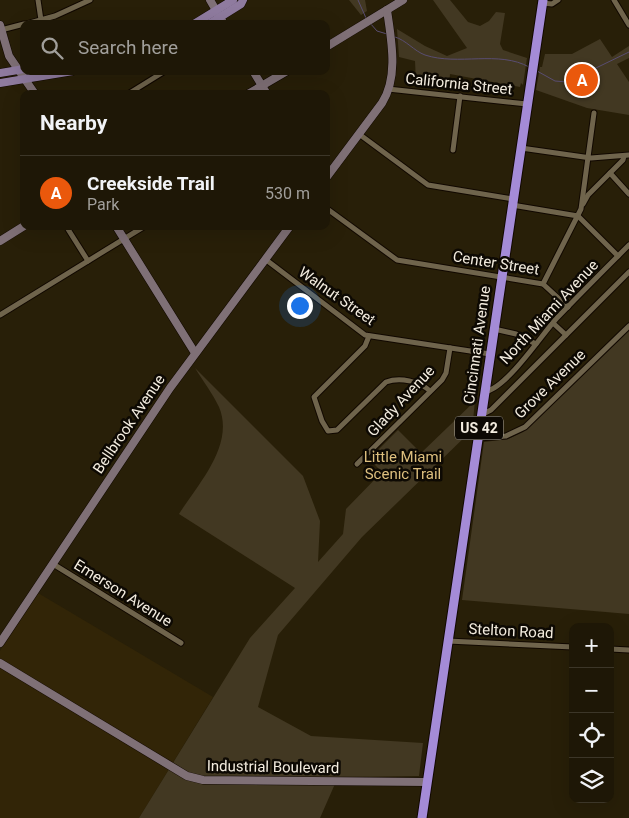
<!DOCTYPE html>
<html lang="en">
<head>
<meta charset="utf-8">
<style>
  :root { --surface:#1e1706; --page:#262010; --text:#f1f3f6; --muted:#a19f9b; --line:#3c3628; --accent:#ea580c }
  body { margin:0; font-family:Roboto,sans-serif; background:var(--page); color:var(--text) }
  .controls { position:absolute; right:15px; bottom:15px; display:grid; overflow:hidden; border-radius:10px; box-shadow:0 5px 20px #0002 }
  .controls button { width:45px; height:45px; display:grid; place-items:center; padding:0; border:0; border-bottom:1px solid var(--line); background:var(--surface); color:var(--text); font:25px sans-serif }
  .you { position:absolute; left:299px; top:305px; width:18px; height:18px; margin:-12px; border:4px solid #fff; border-radius:50%; background:#1a73e8; box-shadow:0 0 0 8px #1a73e833 }
  .badge { display:grid; place-items:center; width:32px; height:32px; border-radius:50%; background:var(--accent); color:#fff; font-size:16px; font-weight:700 }
  .pin { position:absolute; translate:-50% -50%; border:2px solid #fff; box-shadow:0 1px 5px #0006 }
  .list { margin:0; padding:0; list-style:none }
  h2 { display:flex; justify-content:space-between; align-items:center; height:65px; margin:0; padding:0 20px; font-size:21px }
  h2 small { font-size:16px; font-weight:400; color:var(--muted) }
  .list li { display:grid; grid-template-columns:32px 1fr auto; gap:15px; align-items:center; box-sizing:border-box; height:75px; padding:0 20px; border-top:1px solid var(--line) }
  .list b { display:block; font-size:19px; white-space:nowrap }
  .list p { margin:0; font-size:16px; white-space:nowrap; color:var(--muted) }
  .list em { font-size:16px; font-style:normal; color:var(--muted) }
  .icon { flex:none; width:28px; height:28px; fill:none; stroke:currentColor; stroke-width:2; stroke-linecap:round; stroke-linejoin:round }
  .map { position:relative; flex:none; width:629px; height:818px; overflow:hidden }
  .search { position:absolute; background:var(--surface); box-shadow:0 5px 20px #0002; left:20px; top:20px; width:310px; height:55px; display:flex; align-items:center; gap:12px; box-sizing:border-box; padding:0 18px; border-radius:10px; color:var(--muted); font-size:19px }
  .panel { position:absolute; background:var(--surface); box-shadow:0 5px 20px #0002; left:20px; top:90px; width:310px; height:140px; border-radius:10px }
  .map>svg:first-child { display:block }
  .built { fill:#322507 }
  .green { fill:#423822 }
  .lines { fill:none; stroke-linecap:round; stroke-linejoin:round }
  .stream { stroke:#594d71; stroke-width:1 }
  .street-casing { stroke:#110800; stroke-width:7 }
  .secondary-casing { stroke:#110800; stroke-width:9 }
  .primary-casing { stroke:#110800; stroke-width:9 }
  .highway-casing { stroke:#110800; stroke-width:11 }
  .street { stroke:#6f644c; stroke-width:5 }
  .secondary { stroke:#7f7076; stroke-width:8 }
  .primary { stroke:#8f7b9f; stroke-width:8 }
  .highway { stroke:#a48bd7; stroke-width:9 }
  .labels { text-anchor:middle; dominant-baseline:central; stroke-width:5; stroke-linejoin:round; paint-order:stroke }
  .shield { fill:#0d0903; stroke:#aea89d; stroke-width:1 }
  .shield-label { font-size:14px; font-weight:bold; fill:#f3ecdf }
  .street-label { font-size:15px; fill:#f3ecdf; stroke:#0d0903 }
  .park-label { font-size:15px; fill:#ddbf7e; stroke:#0d0903 }
</style>
</head>
<body>
<div class="map">
<svg width="629" height="818" viewBox="0 0 629 818">
  <rect width="100%" height="100%" fill="#281f08"/>
  <path class="built" d="M38 593 213 697 139 818H0V651Z"/>
  <g class="green">
    <path d="M349 0H365L367 11 361 15Z"/>
    <path d="M433 0H450L468 22 480 26 489 21 496 12 505 13 500 44 503 50 527 58 523 85 521 83 520 87 450 74 449 87 416 82 415 61 399 57 397 29 425 46 447 56 467 48Z"/>
    <path d="M600 39 612 57 629 46V58L617 64 629 82V115L587 108 536 90 540 67H542L545 54H572Z"/>
    <path d="M629 330V614L462 600 484 442 508 439 523 432Z"/>
    <path d="M195 368 303 476 320 521 318 562 343 534 346 509 382 472 369 459 398 430 421 453 475 401 472 430 362 537 278 635 258 707 311 736 423 743 419 776 338 777 320 818H139L250 638 295 588 179 514C198 484 235 445 219 407 213 394 203 381 195 368Z"/>
  </g>
  <g class="lines">
    <g class="stream">
      <path d="M358 0 366 18"/>
      <path d="M370 23 377 31 387 34"/>
      <path d="M395 37C406 40 414 51 425 55 458 66 499 50 529 67"/>
      <path d="M537 71 555 81 567 82 629 52"/>
    </g>
    <defs>
      <g id="street">
        <path d="M38 0 41 20"/>
        <path d="M614 0 629 25"/>
        <path d="M542 3 552 4 558 0"/>
        <path d="M26 24 55 16 90 0"/>
        <path d="M1 30 24 24"/>
        <path d="M388 89 527 104"/>
        <path d="M128 94 165 71"/>
        <path d="M359 134 428 185 513 199"/>
        <path d="M521 148 591 158 629 155"/>
        <path d="M453 150 460 96"/>
        <path d="M610 173 629 194"/>
        <path d="M583 204 588 195 623 160 624 156"/>
        <path d="M512 205 578 216 618 256"/>
        <path d="M326 208 397 260 543 284 568 307"/>
        <path d="M66 226 88 261"/>
        <path d="M265 259 365 335 490 354"/>
        <path d="M543 284 581 209 594 113"/>
        <path d="M0 315 145 226"/>
        <path d="M553 323 566 335"/>
        <path d="M494 329 516 334 536 344"/>
        <path d="M369 336 365 346 314 397 322 421 328 431 337 430 386 382C400 377 419 381 430 391"/>
        <path d="M484 392C506 389 540 337 556 319 580 294 604 270 629 245"/>
        <path d="M481 415 491 410 629 272"/>
        <path d="M478 438 506 436 525 427 629 326"/>
        <path d="M357 464 442 380 446 373 450 348"/>
        <path d="M53 564 181 643"/>
        <path d="M448 641 573 647"/>
        <path d="M610 649 629 650"/>
      </g>
      <g id="secondary">
        <path d="M210 0 224 24"/>
        <path d="M0 25 9 56 35 94"/>
        <path d="M326 47 403 0"/>
        <path d="M253 71 267 94"/>
        <path d="M248 94 287 71"/>
        <path d="M326 178 382 103C399 76 391 39 387 10"/>
        <path d="M116 226 195 353"/>
        <path d="M0 241 24 226"/>
        <path d="M0 643 170 388 290 226"/>
        <path d="M0 663 187 776 203 780 427 782"/>
      </g>
      <g id="primary">
        <path d="M194 24 233 0"/>
        <path d="M209 24 241 4 243 0"/>
        <path d="M0 73 24 69"/>
        <path d="M0 83 73 71"/>
      </g>
      <path id="highway" d="M422 818 543 0"/>
    </defs>
    <use href="#street" class="street-casing"/>
    <use href="#secondary" class="secondary-casing"/>
    <use href="#primary" class="primary-casing"/>
    <use href="#highway" class="highway-casing"/>
    <use href="#street" class="street"/>
    <use href="#secondary" class="secondary"/>
    <use href="#primary" class="primary"/>
    <use href="#highway" class="highway"/>
  </g>
  <g class="labels">
    <rect class="shield" x="455" y="416.5" width="48" height="23" rx="4"/>
    <g class="shield-label">
      <text x="479" y="428">US 42</text>
    </g>
    <g class="street-label">
      <text transform="translate(459 84) rotate(6)">California Street</text>
      <text transform="translate(496 263) rotate(9)">Center Street</text>
      <text transform="translate(337 296) rotate(35)">Walnut Street</text>
      <text transform="translate(549 312) rotate(-47)">North Miami Avenue</text>
      <text transform="translate(477 345) rotate(-82)">Cincinnati Avenue</text>
      <text transform="translate(550 384) rotate(-44)">Grove Avenue</text>
      <text transform="translate(401 401) rotate(-47)">Glady Avenue</text>
      <text transform="translate(129 424) rotate(-56)">Bellbrook Avenue</text>
      <text transform="translate(123 593) rotate(32)">Emerson Avenue</text>
      <text transform="translate(511 631) rotate(3)">Stelton Road</text>
      <text transform="translate(273 767) rotate(1)">Industrial Boulevard</text>
    </g>
    <g class="park-label">
      <text x="403" y="457">Little Miami<tspan x="403" dy="17">Scenic Trail</tspan></text>
    </g>
  </g>
</svg>
<div class="controls">
<button>+</button>
<button>−</button>
<button><svg class="icon" aria-label="locate" viewBox="0 0 24 24"><circle cx="12" cy="12" r="6"/><path d="M12 2v4M12 18v4M2 12h4M18 12h4"/></svg></button>
<button><svg class="icon" aria-label="layers" viewBox="0 0 24 24"><path d="M12 4l9 5-9 5-9-5zM3 14l9 5 9-5"/></svg></button>
</div>
<div class="you"></div>
<div class="pin badge" style="left:582px;top:80px">A</div>
<div class="search"><svg class="icon" aria-label="search" viewBox="0 0 24 24"><circle cx="10" cy="10" r="6"/><path d="M15 15l6 6"/></svg>Search here</div>
<section class="panel">
<h2>Nearby<small></small></h2>
<ul class="list">
<li><span class="badge">A</span><div><b>Creekside Trail</b><p>Park</p></div><em>530 m</em></li>
</ul>
</section>
</div>
</body>
</html>
